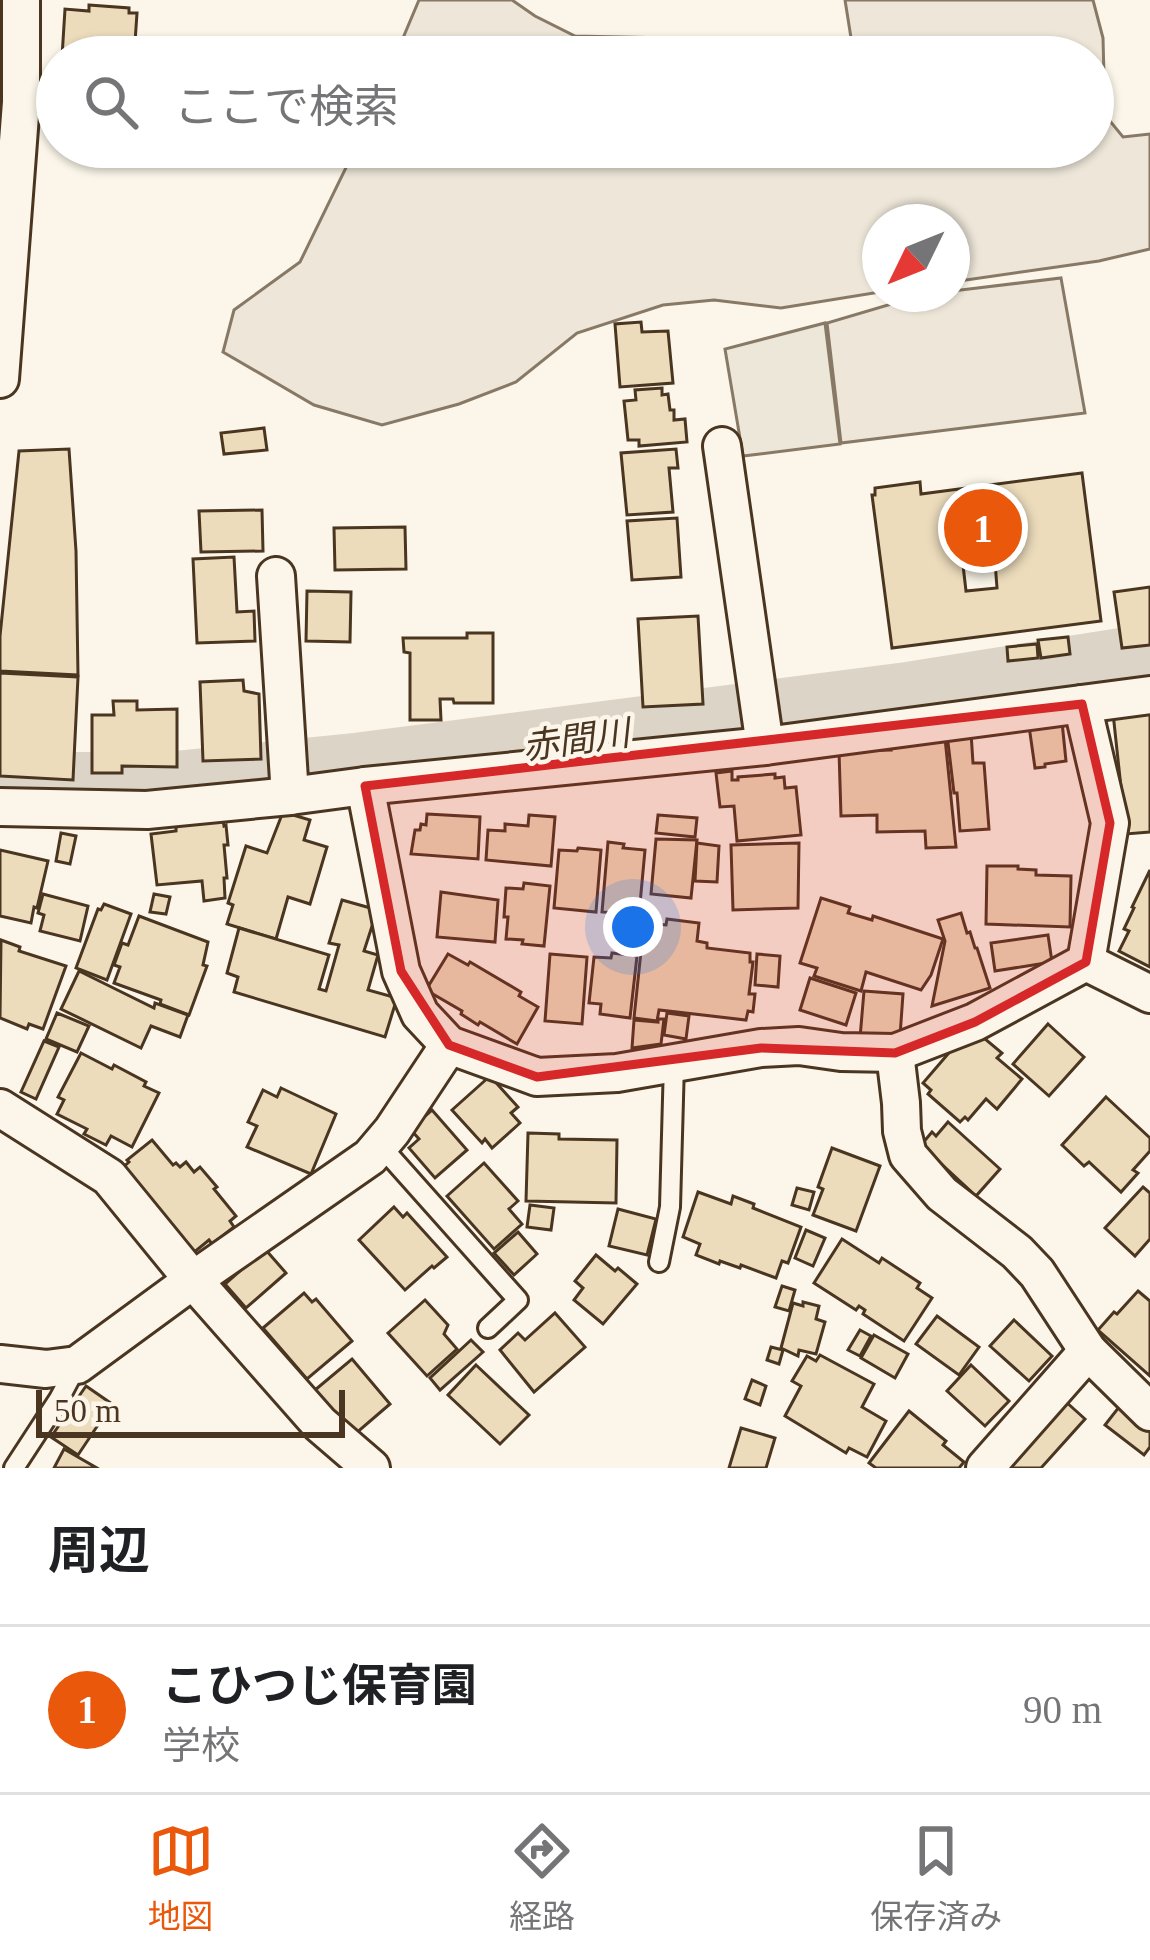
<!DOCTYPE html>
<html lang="ja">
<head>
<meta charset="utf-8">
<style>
  :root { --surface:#fff; --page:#f2f2f2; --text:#202124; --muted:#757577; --line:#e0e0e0; --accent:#ea580c }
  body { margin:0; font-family:"Times New Roman","Noto Sans JP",serif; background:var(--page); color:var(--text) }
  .compass { position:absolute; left:862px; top:204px; width:108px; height:108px; border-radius:50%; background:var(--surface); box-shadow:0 3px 9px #0004; rotate:227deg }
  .scale { position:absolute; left:36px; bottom:30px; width:309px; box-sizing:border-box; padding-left:12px; border:6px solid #4a3520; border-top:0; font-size:33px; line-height:42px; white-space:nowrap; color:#4a3520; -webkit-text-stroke:9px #fbf6e9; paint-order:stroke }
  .you { position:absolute; left:633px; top:927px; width:42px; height:42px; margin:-30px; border:9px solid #fff; border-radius:50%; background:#1a73e8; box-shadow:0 0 0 18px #1a73e833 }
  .badge { display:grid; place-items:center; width:78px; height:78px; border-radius:50%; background:var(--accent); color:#fff; font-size:39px; font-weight:700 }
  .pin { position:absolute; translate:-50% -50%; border:6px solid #fff; box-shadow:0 3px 12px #0006 }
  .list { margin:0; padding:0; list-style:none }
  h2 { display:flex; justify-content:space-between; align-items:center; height:156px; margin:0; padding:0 48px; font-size:51px }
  h2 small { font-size:39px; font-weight:400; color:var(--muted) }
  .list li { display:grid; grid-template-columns:78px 1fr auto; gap:36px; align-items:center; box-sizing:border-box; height:168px; padding:0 48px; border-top:3px solid var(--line) }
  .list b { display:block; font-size:45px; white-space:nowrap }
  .list p { margin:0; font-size:39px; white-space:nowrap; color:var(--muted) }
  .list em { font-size:39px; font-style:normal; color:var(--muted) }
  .icon { flex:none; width:66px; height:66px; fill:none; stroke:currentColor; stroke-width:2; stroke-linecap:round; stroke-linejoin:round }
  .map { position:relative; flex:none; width:1150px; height:1468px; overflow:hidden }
  .search { position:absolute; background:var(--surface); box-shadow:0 3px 9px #0004; left:36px; right:36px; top:36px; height:132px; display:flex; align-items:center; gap:30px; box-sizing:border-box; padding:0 42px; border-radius:66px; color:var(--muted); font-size:45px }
  .sheet { height:324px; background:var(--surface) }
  nav { display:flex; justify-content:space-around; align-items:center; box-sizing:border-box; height:168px; border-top:3px solid var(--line); background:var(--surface); font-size:33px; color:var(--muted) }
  nav a { display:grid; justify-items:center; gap:6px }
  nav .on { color:var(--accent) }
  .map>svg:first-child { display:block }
  .green { fill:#ede6d9; stroke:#887966; stroke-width:3 }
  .parking { fill:#ede7d9; stroke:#887966; stroke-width:3 }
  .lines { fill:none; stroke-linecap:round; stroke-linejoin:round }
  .river { stroke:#dcd4c6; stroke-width:75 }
  .building { fill:#ecdcbc; stroke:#4a3520; stroke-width:3; fill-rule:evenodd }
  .service-casing { stroke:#4a3520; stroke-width:24 }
  .minor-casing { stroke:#4a3520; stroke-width:42 }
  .service { stroke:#fbf6e9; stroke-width:18 }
  .minor { stroke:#fbf6e9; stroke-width:36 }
  .marked { fill:#d62828; fill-opacity:0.2; stroke:#d62828; stroke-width:9; stroke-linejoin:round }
  .labels { text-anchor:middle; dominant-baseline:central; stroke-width:9; stroke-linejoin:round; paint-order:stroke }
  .water-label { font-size:36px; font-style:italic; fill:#4a3520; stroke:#fbf6e9 }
</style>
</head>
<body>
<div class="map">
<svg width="1150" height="1468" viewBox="0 0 1150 1468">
  <rect width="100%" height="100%" fill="#fbf6e9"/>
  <g class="green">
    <path d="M419 0H512L535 16 575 36 767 40 764 57H395Z"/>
    <path d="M845 0H1093L1103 38 1105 115 1123 137 1150 134V249L1099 261 952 282V222H880V292L781 308 714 300 663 305 577 333 516 382 459 404 382 425 314 405 223 352 234 310 300 262 356 147H1093V57H863L852 44Z"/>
    <path d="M1061 278 1085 413 841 443 827 323 925 294H952V291Z"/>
  </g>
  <path class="parking" d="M825 323 840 444 743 456 725 349Z"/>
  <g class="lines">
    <path class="river" d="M0 790 171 789 360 770 905 700 1150 661"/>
  </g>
  <g class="building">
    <path d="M89 5 129 8V13H137L134 57H62L65 9 89 11Z"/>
    <path d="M641 322 642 332 668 331 673 383 620 387 615 324Z"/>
    <path d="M662 388V395L668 394 670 410H674V420L685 419 687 442 639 446V440H628L624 401 636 400 635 390Z"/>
    <path d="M264 428 267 450 224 454 221 433Z"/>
    <path d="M69 449 76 551 78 675 0 671V636L19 451Z"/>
    <path d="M676 449 678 468H669L673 512 627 515 621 453Z"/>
    <path d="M1082 473 1101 621 892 648 872 495H875V488L920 482 921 494ZM995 562 997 588 966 591 963 565Z"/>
    <path d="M262 510 263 551 201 552 199 511Z"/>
    <path d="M677 518 681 577 632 580 627 521Z"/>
    <path d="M405 527 406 569 335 570 334 528Z"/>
    <path d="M234 557 237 612 254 611 255 641 197 643 193 559Z"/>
    <path d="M1150 587V645L1122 648 1114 592Z"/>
    <path d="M307 591 351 592 350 642 306 641Z"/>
    <path d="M698 616 703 704 643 707 638 619Z"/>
    <path d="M467 633H493V703H454L453 699H440L441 720H410V653L404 652 403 638H467Z"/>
    <path d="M1068 637 1070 654 1041 658 1038 640Z"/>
    <path d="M1037 644 1038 658 1008 661 1007 647Z"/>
    <path d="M0 673 78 677 73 780 0 776Z"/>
    <path d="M243 680 244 691 259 694 261 759 203 761 200 682Z"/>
    <path d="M113 701H137V710L177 709V767L122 766V773H92V715H114Z"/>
    <path d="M1150 709V832L1126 834 1113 713Z"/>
    <path d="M1062 722 1066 761 1045 764V767L1035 768 1029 726Z"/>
    <path d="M971 733 973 763H984L989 829 960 831 957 793H954L947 734Z"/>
    <path d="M945 738 956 847 926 848 925 831 877 832V815L841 816 839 751 891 750 890 744Z"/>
    <path d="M732 771V780H738V777L775 774V778L784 777 785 788 796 787 801 835 737 841 734 806 720 807 716 773Z"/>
    <path d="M283 812 310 820 304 840 327 847 310 904 288 897 276 939 227 924 233 905 228 903 246 846 267 853Z"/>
    <path d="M427 814 480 817 478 859 411 854 415 830H420L421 824 426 825Z"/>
    <path d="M529 815 555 817 551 866 486 860 488 830 505 831V824L528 826Z"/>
    <path d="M658 815 697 818 695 837 656 833Z"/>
    <path d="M223 820 224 826 226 825 228 845H224L227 878H224L225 898 204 901 202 881 157 885 151 834 176 831V825Z"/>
    <path d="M61 833 76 836 70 864 56 861Z"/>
    <path d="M656 839 697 840 691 898 651 894Z"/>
    <path d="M608 842 624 844 623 848 645 850 639 915 602 912Z"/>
    <path d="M697 843 719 846 717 882 695 881Z"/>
    <path d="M799 843 798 908 733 910 731 845Z"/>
    <path d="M578 848 601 850 596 912 554 908 559 850 577 851Z"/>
    <path d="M0 850 48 861 37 908 34 907 31 923 0 916Z"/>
    <path d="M987 866H1018V869L1036 870V875L1071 876 1070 927 986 924Z"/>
    <path d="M1150 870V967L1119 951 1129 931 1124 929 1134 908 1132 907Z"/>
    <path d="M524 883 550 886 544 946 522 944 523 940 506 939 508 917H504L506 888 523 889Z"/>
    <path d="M441 892 498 900 495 942 437 937Z"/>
    <path d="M43 894 88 906 80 941 40 931 44 915 38 913Z"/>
    <path d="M154 894 170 897 166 914 150 912Z"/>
    <path d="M821 898 850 907 848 913 872 920 873 916 943 939 931 975 921 990 866 972 861 991 814 976 817 968 800 963Z"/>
    <path d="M342 900 374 909 375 917 364 951 378 955 368 990 397 998 385 1037 234 992 238 977 227 973 239 928 329 955 319 989 326 991 339 945 329 943Z"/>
    <path d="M104 904 131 914 107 980 76 968 98 909 101 910Z"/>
    <path d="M961 913 967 933 970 932 975 948H977L990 988 932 1006 945 941 938 920Z"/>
    <path d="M139 916 208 942 203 965 207 966 189 1015 160 1004 161 1000 114 983 120 967 114 965 122 943 128 945Z"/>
    <path d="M667 919 699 923 697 941 707 943V948L750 953V962H753L749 994H755L753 1012 748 1011 746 1020 659 1010 657 1021 634 1018 644 923 666 925Z"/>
    <path d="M1048 935 1052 962 995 971 991 943Z"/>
    <path d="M1 940 20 947 19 951 66 966 43 1029 29 1024 27 1029 0 1018Z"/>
    <path d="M612 953 637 956 630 1018 600 1014 601 1004 589 1003 594 957 611 958Z"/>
    <path d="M448 954 468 965 470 962 521 992 519 996 538 1007 517 1044 480 1022 478 1025 461 1014 462 1011 426 990Z"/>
    <path d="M550 954 587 957 582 1024 545 1021Z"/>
    <path d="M757 954 780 956 778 987 755 985Z"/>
    <path d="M79 971 154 1008 155 1003 188 1015 180 1037 151 1026 141 1048 61 1009Z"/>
    <path d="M810 978 856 993 846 1025 800 1010Z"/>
    <path d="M864 991 903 994 900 1036 860 1038Z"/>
    <path d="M57 1013 89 1026 77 1052 46 1039Z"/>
    <path d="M667 1013 689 1016 686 1039 664 1035Z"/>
    <path d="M658 1019H664L661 1044 632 1048 634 1020 658 1022Z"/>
    <path d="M1048 1024 1084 1057 1049 1096 1013 1064Z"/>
    <path d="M987 1036 985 1039 1002 1053 997 1058 1022 1079 997 1109 986 1099 968 1120 965 1117 960 1122 928 1094 931 1090 923 1083 960 1040 966 1046Z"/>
    <path d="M44 1041 59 1047 36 1099 21 1092Z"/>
    <path d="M81 1053 112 1069 114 1065 146 1082 144 1086 159 1093 132 1147 111 1136 106 1145 84 1134 87 1129 57 1114 64 1100 58 1097Z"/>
    <path d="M490 1076 518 1107 511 1113 520 1123 492 1148 485 1139 482 1143 452 1110Z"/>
    <path d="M281 1088 336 1114 311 1174 247 1147 257 1126 248 1122 263 1090 277 1097Z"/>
    <path d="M1106 1097 1150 1138V1151L1133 1170 1138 1173 1121 1192 1089 1162 1084 1166 1062 1145Z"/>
    <path d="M432 1110 467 1150 435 1178 409 1148 419 1139 410 1129Z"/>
    <path d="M948 1122 1000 1169 976 1196 921 1145 932 1132 936 1136Z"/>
    <path d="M528 1133 559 1134V1139L617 1140 616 1203 526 1201Z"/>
    <path d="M152 1140 173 1165 176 1163 180 1167 186 1162 194 1172 200 1167 217 1187 214 1189 236 1216 230 1221 234 1227 212 1244 209 1240 192 1254 120 1170 129 1162 127 1160Z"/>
    <path d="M832 1148 880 1166 856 1231 813 1215 823 1189 818 1187Z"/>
    <path d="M484 1163 518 1201 509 1209 522 1224 494 1249 447 1196Z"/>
    <path d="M1143 1187 1150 1193V1239L1135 1256 1105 1228Z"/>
    <path d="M797 1188 814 1192 809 1210 792 1205Z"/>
    <path d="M698 1192 731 1204 733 1196 754 1204 753 1208 801 1227 788 1263 782 1261 776 1278 741 1265 740 1268 720 1261 719 1264 696 1255 700 1244 683 1237Z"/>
    <path d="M530 1205 554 1208 551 1230 527 1227Z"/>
    <path d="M394 1207 403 1217 407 1213 447 1257 434 1268 432 1266 405 1290 359 1240Z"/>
    <path d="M618 1209 656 1219 647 1255 609 1246Z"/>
    <path d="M806 1230 825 1238 813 1266 795 1258Z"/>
    <path d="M518 1232 537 1254 514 1275 494 1253Z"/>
    <path d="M842 1239 879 1263 882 1258 920 1283 917 1288 932 1298 904 1341 863 1314 865 1310 859 1306 856 1310 814 1283Z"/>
    <path d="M265 1249 286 1273 246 1308 225 1284Z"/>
    <path d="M596 1255 615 1271 618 1268 637 1284 603 1324 574 1300 583 1288 575 1281Z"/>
    <path d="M782 1286 795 1290 789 1311 775 1307Z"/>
    <path d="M1138 1291 1150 1301V1376L1098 1330 1114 1312 1117 1314Z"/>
    <path d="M304 1293 312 1302 316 1299 352 1341 307 1379 263 1328Z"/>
    <path d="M425 1300 448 1325 444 1334 457 1349 427 1376 388 1333Z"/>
    <path d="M803 1302 819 1306 816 1319 825 1322 816 1354 799 1350 798 1356 781 1348 793 1303 803 1306Z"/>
    <path d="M555 1313 585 1347 534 1392 500 1350 518 1333 525 1340Z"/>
    <path d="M937 1316 979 1347 959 1375 916 1344Z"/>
    <path d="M1014 1320 1052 1356 1029 1381 990 1346Z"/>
    <path d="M860 1330 871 1336 860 1356 848 1350Z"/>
    <path d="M874 1335 908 1354 895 1378 861 1358Z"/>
    <path d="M471 1340 483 1352 440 1390 430 1378Z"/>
    <path d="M771 1347 783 1350 779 1364 767 1360Z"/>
    <path d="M820 1355 874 1384 862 1407 886 1421 867 1457 849 1448 846 1453 785 1416 801 1386 792 1381 807 1356 816 1361Z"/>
    <path d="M352 1359 390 1404 354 1435 315 1390Z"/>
    <path d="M476 1365 529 1415 500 1444 448 1395Z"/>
    <path d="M971 1365 1009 1401 985 1426 947 1391Z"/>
    <path d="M752 1380 766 1386 760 1405 745 1399Z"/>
    <path d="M86 1386 112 1404 78 1455 51 1437Z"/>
    <path d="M1065 1401 1085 1419 1041 1468H1006Z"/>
    <path d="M1119 1407 1150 1431V1447L1144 1455 1105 1425Z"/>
    <path d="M909 1411 946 1441 943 1445 964 1462 959 1468H876L869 1463Z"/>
    <path d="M741 1428 775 1438 766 1468H729Z"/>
    <path d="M64 1449 97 1468H54Z"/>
  </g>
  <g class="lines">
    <defs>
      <g id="service">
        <path d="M380 1145 518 1300 488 1328"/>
        <path d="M659 1262 670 1207 674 1063"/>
        <path d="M14 1468 59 1399 77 1365"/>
      </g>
      <g id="minor">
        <path d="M0 379 21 102V0"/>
        <path d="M722 446 765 746"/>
        <path d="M276 576 290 796"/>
        <path d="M365 786 401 971 420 1014 449 1045 537 1077 617 1073 761 1048 799 1046 841 1052 895 1053 975 1022 1086 962 1110 823 1082 704"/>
        <path d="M0 807 147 810 290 796 365 786 765 746 1150 695"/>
        <path d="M1086 962 1150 994"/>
        <path d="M895 1053 901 1103 902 1131 908 1155 942 1194 1017 1252 1037 1273 1088 1351 1150 1412"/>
        <path d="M0 1108 109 1177 193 1280 320 1424 371 1468"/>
        <path d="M0 1364 46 1369 77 1365 193 1280 370 1157 392 1131 449 1045"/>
        <path d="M985 1468 1088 1351"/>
      </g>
    </defs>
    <use href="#service" class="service-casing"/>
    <use href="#minor" class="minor-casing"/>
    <use href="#service" class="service"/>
    <use href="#minor" class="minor"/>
  </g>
  <path class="marked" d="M1082 704 1110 823 1086 962 975 1022 895 1053 761 1048 537 1077 449 1045 401 971 365 786Z"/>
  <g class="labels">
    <g class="water-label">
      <text transform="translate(576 740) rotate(-8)">赤間川</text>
    </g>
  </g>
</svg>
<svg class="compass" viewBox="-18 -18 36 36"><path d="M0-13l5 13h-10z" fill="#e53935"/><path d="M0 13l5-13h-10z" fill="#757577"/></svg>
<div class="scale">50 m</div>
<div class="you"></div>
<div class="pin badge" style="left:983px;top:528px">1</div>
<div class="search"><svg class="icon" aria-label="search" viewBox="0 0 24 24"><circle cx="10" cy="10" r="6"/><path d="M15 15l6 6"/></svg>ここで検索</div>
</div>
<section class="sheet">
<h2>周辺<small></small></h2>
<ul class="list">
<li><span class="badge">1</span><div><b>こひつじ保育園</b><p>学校</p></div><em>90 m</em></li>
</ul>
</section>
<nav>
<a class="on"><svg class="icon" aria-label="map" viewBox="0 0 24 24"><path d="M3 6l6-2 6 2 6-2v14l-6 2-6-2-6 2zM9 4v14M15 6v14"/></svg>地図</a>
<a><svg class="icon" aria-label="directions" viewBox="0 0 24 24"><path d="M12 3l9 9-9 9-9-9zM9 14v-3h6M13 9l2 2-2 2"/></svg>経路</a>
<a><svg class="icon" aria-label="saved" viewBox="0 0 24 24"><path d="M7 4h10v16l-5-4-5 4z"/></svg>保存済み</a>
</nav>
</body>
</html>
